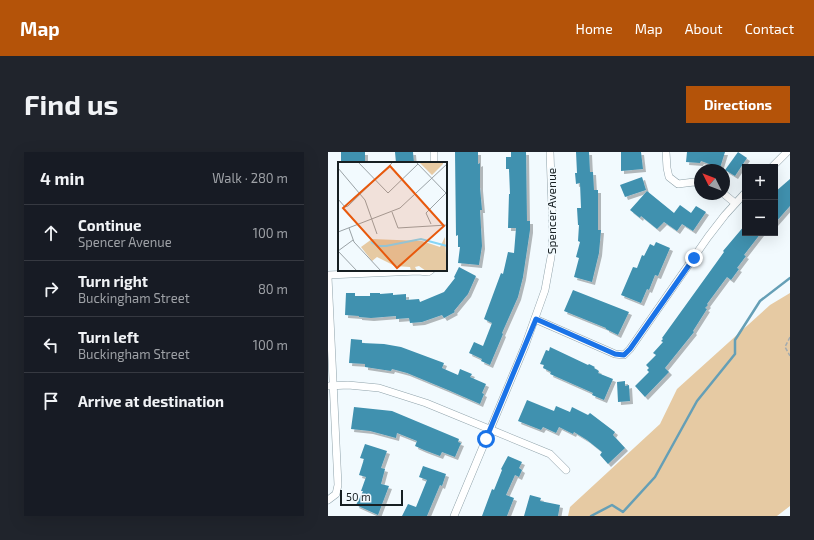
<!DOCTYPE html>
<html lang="en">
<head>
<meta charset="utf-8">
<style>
  :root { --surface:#171b24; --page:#20242c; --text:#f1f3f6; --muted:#9ea1a6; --line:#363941; --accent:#b45309 }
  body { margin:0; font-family:"Exo 2",sans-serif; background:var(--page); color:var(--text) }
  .controls { position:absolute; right:12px; top:12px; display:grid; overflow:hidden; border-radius:0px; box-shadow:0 4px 16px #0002 }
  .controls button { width:36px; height:36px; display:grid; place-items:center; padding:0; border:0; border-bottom:1px solid var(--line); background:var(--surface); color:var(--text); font:20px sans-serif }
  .compass { position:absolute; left:366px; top:12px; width:36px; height:36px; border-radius:50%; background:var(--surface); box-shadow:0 4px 16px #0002; rotate:312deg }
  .scale { position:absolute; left:12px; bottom:10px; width:63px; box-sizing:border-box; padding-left:4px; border:2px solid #171f22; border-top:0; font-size:11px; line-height:14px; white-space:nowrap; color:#171f22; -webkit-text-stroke:3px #f2fafe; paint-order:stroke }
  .stop { position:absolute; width:12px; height:12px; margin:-9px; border:3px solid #1a73e8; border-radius:50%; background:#fff }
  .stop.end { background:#1a73e8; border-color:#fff; box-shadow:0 1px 4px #0008 }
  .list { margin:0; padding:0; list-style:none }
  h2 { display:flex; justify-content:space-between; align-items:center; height:52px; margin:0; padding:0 16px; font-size:17px }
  h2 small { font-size:13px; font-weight:400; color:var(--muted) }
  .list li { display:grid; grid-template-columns:26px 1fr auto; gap:12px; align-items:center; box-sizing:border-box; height:56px; padding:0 16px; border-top:1px solid var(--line) }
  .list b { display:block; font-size:15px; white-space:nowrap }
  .list p { margin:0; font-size:13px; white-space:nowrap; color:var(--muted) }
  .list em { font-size:13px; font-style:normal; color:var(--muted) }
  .icon { flex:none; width:22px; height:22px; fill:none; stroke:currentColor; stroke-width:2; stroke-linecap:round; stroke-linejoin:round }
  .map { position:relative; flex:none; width:462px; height:364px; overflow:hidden; border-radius:0px }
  header { display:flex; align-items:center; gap:24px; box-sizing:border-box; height:56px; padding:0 20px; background:var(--accent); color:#fff }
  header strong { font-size:19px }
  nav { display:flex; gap:22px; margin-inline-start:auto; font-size:14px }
  .intro { display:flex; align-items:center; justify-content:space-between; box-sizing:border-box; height:96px; padding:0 24px }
  h1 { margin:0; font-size:28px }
  .button { padding:10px 18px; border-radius:0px; background:var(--accent); color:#fff; font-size:14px; font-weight:700 }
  main { display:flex; gap:24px; padding:0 24px }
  aside { flex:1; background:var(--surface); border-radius:0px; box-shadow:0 4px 16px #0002 }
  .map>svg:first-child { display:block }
  .green { fill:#e6caa3 }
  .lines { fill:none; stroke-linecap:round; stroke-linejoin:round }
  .stream { stroke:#659fb6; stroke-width:2.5 }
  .building { fill:#4091af; filter:url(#shadow) }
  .minor-casing { stroke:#8fa2aa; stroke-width:8 }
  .path { stroke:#a3abaf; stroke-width:1.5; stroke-dasharray:4 2; stroke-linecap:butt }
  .minor { stroke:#fff; stroke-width:7 }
  .route { stroke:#1a73e8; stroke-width:5 }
  .labels { text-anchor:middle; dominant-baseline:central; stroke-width:3.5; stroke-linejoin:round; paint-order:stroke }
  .street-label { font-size:12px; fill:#171f22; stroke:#f2fafe }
  .inset-river { fill:none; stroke:#86d6f6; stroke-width:2 }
  .inset-road { fill:none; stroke:#9aa2a6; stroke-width:1 }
  .view { fill:#e8590c; fill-opacity:0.15; stroke:#e8590c; stroke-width:2 }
  .inset-edge { fill:none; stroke:#171f22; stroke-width:2 }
</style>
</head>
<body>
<header>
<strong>Map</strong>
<nav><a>Home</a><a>Map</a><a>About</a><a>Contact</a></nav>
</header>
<div class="intro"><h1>Find us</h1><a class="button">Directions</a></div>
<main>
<aside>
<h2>4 min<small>Walk · 280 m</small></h2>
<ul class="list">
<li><svg class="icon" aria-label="ahead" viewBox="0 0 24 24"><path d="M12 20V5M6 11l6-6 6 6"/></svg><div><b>Continue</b><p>Spencer Avenue</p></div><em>100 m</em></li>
<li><svg class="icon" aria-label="right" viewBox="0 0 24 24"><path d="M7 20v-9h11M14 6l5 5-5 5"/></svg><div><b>Turn right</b><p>Buckingham Street</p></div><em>80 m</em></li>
<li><svg class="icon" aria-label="left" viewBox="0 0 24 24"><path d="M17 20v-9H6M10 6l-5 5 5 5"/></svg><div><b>Turn left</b><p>Buckingham Street</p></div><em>100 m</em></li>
<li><svg class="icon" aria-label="arrive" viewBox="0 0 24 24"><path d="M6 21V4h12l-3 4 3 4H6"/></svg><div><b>Arrive at destination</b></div></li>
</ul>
</aside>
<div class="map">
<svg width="462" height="364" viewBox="0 0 462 364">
  <defs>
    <filter id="shadow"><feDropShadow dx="3" dy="3" stdDeviation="0" flood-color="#0004"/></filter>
  </defs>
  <rect width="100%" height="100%" fill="#f2fafe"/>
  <path class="green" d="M462 141V354L449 364H240L242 355 332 272 349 237 442 153Z"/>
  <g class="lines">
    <path class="stream" d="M263 364 284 353 295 360 327 325 369 249 407 202V188L432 149 462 126"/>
  </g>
  <g class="building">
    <rect x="13" y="0" width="24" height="11"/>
    <path d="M67 0H85L86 11H68Z"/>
    <path d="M127 0H150V12L152 11V36L154 58H152L154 94 151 113 130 111 132 95H130V83L128 84Z"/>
    <path d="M183 0H198L199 69H202V78L195 125 190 145 174 181 175 182 162 213 153 209 154 207 141 201 146 190 155 194 164 171 156 167 173 121 175 122 180 100 186 101 188 76H180L181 42H182L181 17H178V5H183Z"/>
    <path d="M248 0H261L262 20H265L266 38H270V78H273L271 101 264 130 246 125 251 106 248 105 252 90 250 89 251 73H250L249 56H253L252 31 248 32 247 21H249Z"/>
    <path d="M293 0H313L315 17 293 19Z"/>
    <path d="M359 0H397L392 16 373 9 372 11 358 10Z"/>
    <path d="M410 0 419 6 407 24 397 18Z"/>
    <path d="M314 25 318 38 297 45 292 33Z"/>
    <path d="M462 27V54L447 71V40Z"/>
    <path d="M319 39 346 61 352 53 363 61 368 54 378 60 365 79 354 72 349 79 336 70 329 77 313 64 312 66 302 58Z"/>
    <path d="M417 73V81H433L416 103 418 104 409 116 411 117 403 128 399 125 379 152 380 153 377 156 379 157 365 179 366 180 337 216 341 220 317 245 307 234 321 220 319 218 321 216 318 213 328 203 325 201 335 190 333 189 335 187 334 186 396 100 395 99Z"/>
    <path d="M328 90 342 96 330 124 327 123 321 138 319 137 313 151 293 143 305 115 309 116 314 103 316 104 322 92 326 94Z"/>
    <path d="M131 115 148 124 140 142 126 159 127 160 116 166 114 163 94 170 82 171 81 166 68 167V164L43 166 31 165V164L17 163 18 141H27V144H42V141H52V142L65 141V143L78 142V148L91 147 92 150 116 140 127 126 126 125Z"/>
    <path d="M245 138 301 160 290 183 278 177V176L236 159Z"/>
    <path d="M23 187 34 188V191L56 192 73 195 116 211 114 216 130 223 132 217 144 222 142 225 158 232 154 241 156 242 152 252 120 238 79 221 64 217 63 219 37 215V212L21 211Z"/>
    <path d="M222 195 260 213 261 212 267 215 266 216 271 219 270 221 285 227 276 248 264 243 265 241 222 222 223 220 215 216 216 213 212 212 218 198 221 199Z"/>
    <path d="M297 229V234L301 233 302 249 290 250 289 230Z"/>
    <path d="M199 248 226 259 228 254 242 260 244 255 260 263 262 261 287 280 285 283 297 296 280 312 272 303 274 300 259 288 246 280 245 282 231 275 228 281 215 275 213 278 190 269Z"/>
    <path d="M26 255 64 259 131 287 130 290 133 291 127 305 114 300 112 304 96 298 87 294 89 289 69 281 68 286 42 279 23 277Z"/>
    <path d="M37 292 59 299 53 316 57 317 53 332 61 334 50 363 28 353 35 339H33L38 325 31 323 36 307 32 306Z"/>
    <path d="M180 304 194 310 191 316 194 318 191 325 187 323 178 343 186 346 179 364H154L164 337 166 338 174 318 173 317Z"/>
    <path d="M95 314 118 322 114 334 112 333 99 364H74L80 352 88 355 99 328 91 325Z"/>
    <path d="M202 343 213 346 212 349 232 353 230 364H196Z"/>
  </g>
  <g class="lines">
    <defs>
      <g id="minor">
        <path d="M106 0V11"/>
        <path d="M338 0 339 16 341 25 350 32 366 30 372 31"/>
        <path d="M444 15 459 0"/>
        <path d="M396 42 407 51"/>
        <path d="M0 123 90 119 100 120 103 118"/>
        <path d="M0 125 10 333 8 342 0 348"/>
        <path d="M207 167 287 202 296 203 302 197 380 85 397 63 417 41"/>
        <path d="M0 234 20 233 51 236 98 251 222 302 238 318"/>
        <path d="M126 364 197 194 217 138 223 105 225 83 222 0"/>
      </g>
    </defs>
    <use href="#minor" class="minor-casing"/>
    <path class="path" d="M462 185 457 195 462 204"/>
    <use href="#minor" class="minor"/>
  </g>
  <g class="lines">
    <path class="route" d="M158 287 208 167 287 202 296 203 302 197 366 106"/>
  </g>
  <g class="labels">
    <g class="street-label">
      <text transform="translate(223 59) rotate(-90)">Spencer Avenue</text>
    </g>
  </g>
  <g transform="translate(10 10)">
    <rect width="109" height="109" fill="#f2fafe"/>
    <path d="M81 0H105V2L94 13ZM107 75 109 109H88L81 104 77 105 79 109H73L72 105 57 104 39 95 34 99 23 85 34 77 84 79 102 85Z" fill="#e6caa3"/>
    <path class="inset-river" d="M33 80 40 84H48L83 77 109 84"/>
    <path class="inset-road" d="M20 0 50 31 80 2M78 0 108 31M0 6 27 38 39 72M0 37 7 45 10 44 55 0M54 50 60 66 109 63M93 62 88 51 108 31M11 66 16 80 43 109M0 70 62 46 109 2M15 78 0 89 19 109"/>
    <path class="view" d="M52 4 106 64 59 106 5 46Z"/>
    <rect width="109" height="109" class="inset-edge"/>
  </g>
</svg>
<div class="controls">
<button>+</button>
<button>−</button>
</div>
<svg class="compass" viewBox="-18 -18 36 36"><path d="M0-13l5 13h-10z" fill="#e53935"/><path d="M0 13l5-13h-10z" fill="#9ea1a6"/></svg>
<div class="scale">50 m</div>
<div class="stop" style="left:158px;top:287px"></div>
<div class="stop end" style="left:366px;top:106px"></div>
</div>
</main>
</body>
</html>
